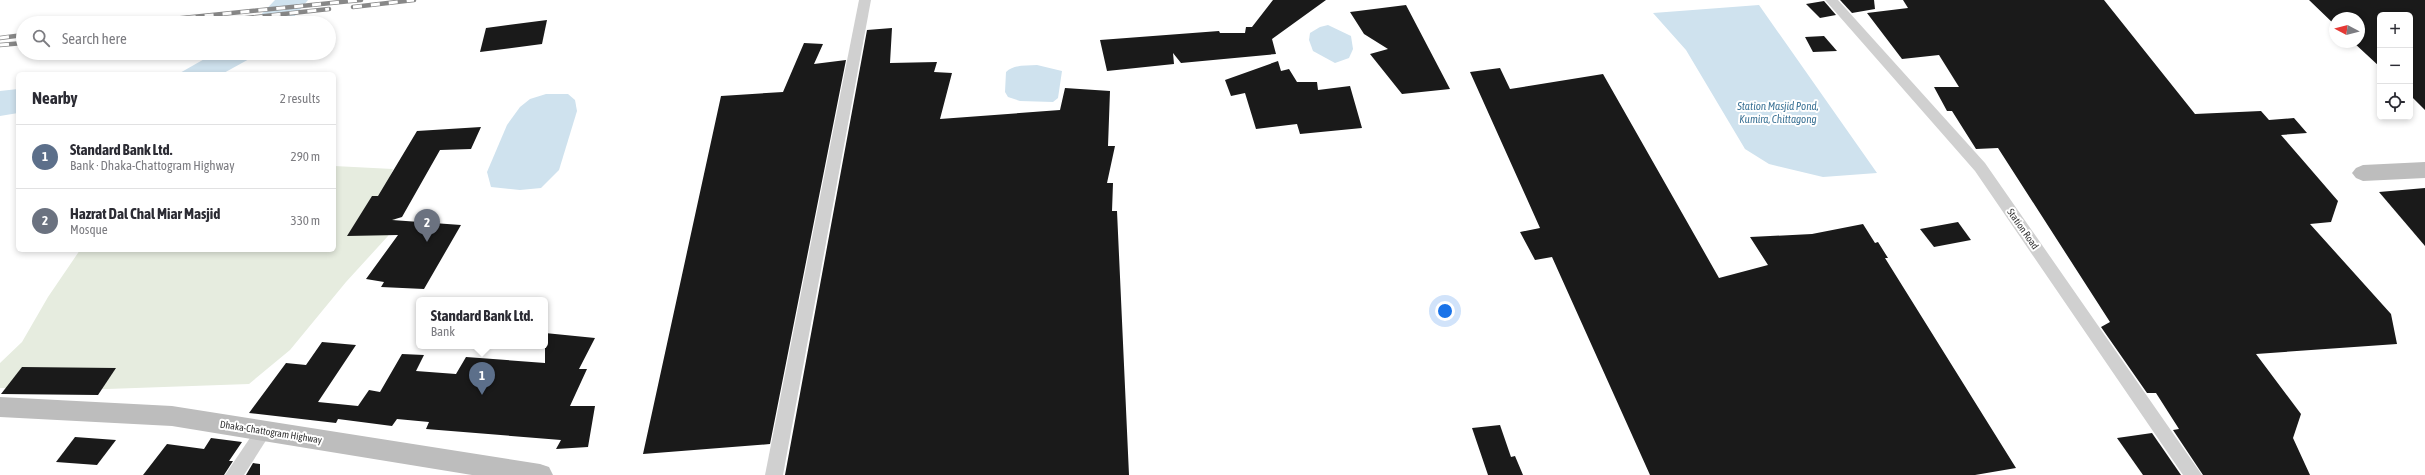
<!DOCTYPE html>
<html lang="en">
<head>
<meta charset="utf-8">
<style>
  :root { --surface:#fff; --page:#f7f7f7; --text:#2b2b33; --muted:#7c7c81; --line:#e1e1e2; --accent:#111827 }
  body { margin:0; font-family:"Asap Condensed",sans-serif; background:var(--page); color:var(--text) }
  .controls { position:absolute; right:12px; top:12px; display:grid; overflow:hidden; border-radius:6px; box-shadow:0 2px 6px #0003 }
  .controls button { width:36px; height:36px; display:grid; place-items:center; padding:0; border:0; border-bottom:1px solid var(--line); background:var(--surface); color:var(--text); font:20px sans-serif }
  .compass { position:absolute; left:2329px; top:12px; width:36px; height:36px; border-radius:50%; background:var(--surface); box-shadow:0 2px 6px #0003; rotate:277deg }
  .you { position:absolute; left:1445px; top:311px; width:14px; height:14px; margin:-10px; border:3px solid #fff; border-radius:50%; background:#1a73e8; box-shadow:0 0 0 6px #1a73e833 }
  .badge { display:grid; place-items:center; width:26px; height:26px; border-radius:50%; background:var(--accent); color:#fff; font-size:13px; font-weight:700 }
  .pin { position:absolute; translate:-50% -33px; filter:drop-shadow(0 1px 2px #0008) }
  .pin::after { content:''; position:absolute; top:21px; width:14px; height:12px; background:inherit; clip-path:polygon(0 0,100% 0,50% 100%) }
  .popup { position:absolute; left:416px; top:297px; width:132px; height:52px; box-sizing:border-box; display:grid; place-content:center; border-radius:6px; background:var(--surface); filter:drop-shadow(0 1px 3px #0005); font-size:13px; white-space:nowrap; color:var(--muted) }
  .popup b { font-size:15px; color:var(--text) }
  .popup::after { content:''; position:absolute; left:50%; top:100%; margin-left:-8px; border:8px solid transparent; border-top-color:var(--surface) }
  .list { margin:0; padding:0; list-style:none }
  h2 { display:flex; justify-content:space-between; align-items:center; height:52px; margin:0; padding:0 16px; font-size:17px }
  h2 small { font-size:13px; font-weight:400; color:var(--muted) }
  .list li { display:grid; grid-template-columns:26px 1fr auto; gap:12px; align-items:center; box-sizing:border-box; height:64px; padding:0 16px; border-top:1px solid var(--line) }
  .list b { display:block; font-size:15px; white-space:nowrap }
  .list p { margin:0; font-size:13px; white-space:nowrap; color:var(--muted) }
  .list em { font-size:13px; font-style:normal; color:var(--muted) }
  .icon { flex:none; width:22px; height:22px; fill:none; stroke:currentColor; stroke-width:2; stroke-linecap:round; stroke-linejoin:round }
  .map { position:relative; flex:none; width:2425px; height:475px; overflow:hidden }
  .search { position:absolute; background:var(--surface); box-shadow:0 2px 6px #0003; left:16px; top:16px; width:320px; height:44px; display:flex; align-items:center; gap:10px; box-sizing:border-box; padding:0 14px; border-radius:22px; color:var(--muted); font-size:15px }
  .panel { position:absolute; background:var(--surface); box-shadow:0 2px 6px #0003; left:16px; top:72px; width:320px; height:180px; border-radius:6px }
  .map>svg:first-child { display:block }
  .green { fill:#e6ecdf }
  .water { fill:#cfe2ee }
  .building { fill:#1a1a1a }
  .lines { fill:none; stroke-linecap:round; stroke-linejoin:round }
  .street { fill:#d0d0d0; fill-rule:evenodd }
  .secondary { fill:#bdbdbd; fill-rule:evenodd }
  .rail-casing { stroke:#888; stroke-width:4.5 }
  .rail { stroke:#fff; stroke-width:3; stroke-dasharray:9; stroke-linecap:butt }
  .labels { text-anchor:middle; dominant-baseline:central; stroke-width:4; stroke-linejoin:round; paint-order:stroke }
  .street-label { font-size:10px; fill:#333; stroke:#fff }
  .water-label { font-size:11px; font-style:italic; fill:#3f7597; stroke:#fff }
</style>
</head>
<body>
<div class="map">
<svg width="2425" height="475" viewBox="0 0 2425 475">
  <rect width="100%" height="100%" fill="#fff"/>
  <path class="green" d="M334 166 393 169 388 182 408 191 388 236 346 282 290 350 249 384 107 389 0 388V363L22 342 48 297 80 250H334Z"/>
  <g class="water">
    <path d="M275 0H308L289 23H253Z"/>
    <path d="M1759 5 1877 173 1823 177 1769 164 1745 149 1686 50 1653 13Z"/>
    <path d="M1328 25 1351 36 1353 49 1349 58 1335 63 1313 51 1309 40 1310 33 1320 27Z"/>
    <path d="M215 53H260L222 74H178Z"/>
    <path d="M1037 65 1062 71 1058 98 1053 102 1020 101 1008 97 1005 92 1006 72C1014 64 1026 66 1037 65Z"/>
    <path d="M18 89V113L0 116V91Z"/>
    <path d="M546 94H568L575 100 577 111 559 170 541 188 520 190 491 187 487 172 507 125 520 107 530 99Z"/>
  </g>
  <g class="building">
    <path d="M1273 0H1326L1272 39 1276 54 1181 63 1173 53 1174 64 1107 71 1100 40 1219 31 1220 33H1245L1246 27H1252Z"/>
    <path d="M1840 0H1874L1875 9 1852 13Z"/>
    <path d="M1903 0H2104L2195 114 2261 111 2269 120 2294 118 2307 133 2281 135 2338 201 2331 222 2310 224 2391 314 2397 344 2256 354 2301 414 2293 438 2310 475H2203L2173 430 2179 429 2156 393H2147L2101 327 2110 322 1998 148 1976 149 1952 111H1947L1934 87H1959L1939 55 1902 59 1867 13 1908 8Z"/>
    <path d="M2309 0H2425V110L2410 95V15H2380V67L2353 42H2359V18H2335V25Z"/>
    <path d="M1824 1 1836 15 1820 18 1806 4Z"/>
    <path d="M1406 5 1450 89 1402 94 1370 54 1388 49 1364 34 1350 12Z"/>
    <path d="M547 20 542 44 480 52 486 28Z"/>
    <path d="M892 28 890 63 937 62 934 72 952 73 940 119 1060 110 1065 88 1110 91 1108 146H1115L1107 183H1113L1112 211H1117L1129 475H785L867 30Z"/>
    <path d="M1824 36 1837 51 1813 52 1805 37Z"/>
    <path d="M804 43 823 44 814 64 846 60 770 444 643 454 721 96 783 92Z"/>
    <path d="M1278 61 1281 71 1289 69 1297 82H1317L1318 90 1350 86 1362 128 1300 134 1297 124 1256 129 1245 93 1231 96 1225 80Z"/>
    <path d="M1500 68 1510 89 1603 74 1719 278 1768 265 1750 237 1812 234 1863 224 1875 243 1878 242 1888 258H1885L2016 468 1975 475H1650L1552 257 1535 260 1520 232 1540 228 1470 72Z"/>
    <path d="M481 127 471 149 440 150 402 217 392 220 461 225 424 289 381 287 384 282 366 279 398 235 347 236 372 196H378L417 131Z"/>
    <path d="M2425 188V246L2379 192Z"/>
    <path d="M1958 222 1971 240 1934 247 1920 229Z"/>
    <path d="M545 333 595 338 579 369H587L570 406H595L588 447 556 449 561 440 426 429 429 422 397 419 392 426 338 419 336 423 249 413 286 363 306 365 322 342 356 345 318 402 358 406 369 390 380 392 402 354 424 355 416 371 456 374 466 357 545 363Z"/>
    <path d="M22 367 116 368 98 395 1 394Z"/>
    <path d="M1500 425 1511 457 1515 456 1523 475H1488L1472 428Z"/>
    <path d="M2152 433 2181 475H2143L2117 438Z"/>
    <path d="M75 437 116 440 97 465 56 462Z"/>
    <path d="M211 438 242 442 229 461H233L224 475H143L167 444 204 449Z"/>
    <path d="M253 463 260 464V475H246Z"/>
  </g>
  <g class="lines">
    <g class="street">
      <path d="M859 0H871L783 475H765Z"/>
      <path d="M1825 0H1838L1985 163 2202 475H2183L1975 171Z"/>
      <path d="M264 424 270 426 272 431 244 475H225L258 426Z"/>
    </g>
    <g class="secondary">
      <path d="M2425 162V178L2363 181 2356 178 2352 173 2356 168 2363 165Z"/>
      <path d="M0 397 172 406 540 464 549 467 553 475H472L172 426 0 417Z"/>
    </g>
    <defs>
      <g id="rail">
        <path d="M353 7 414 0"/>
        <path d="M133 23 361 0"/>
        <path d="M200 23 329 9"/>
        <path d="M0 38 23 35"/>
        <path d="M0 45 23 43"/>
      </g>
    </defs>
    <use href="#rail" class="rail-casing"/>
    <use href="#rail" class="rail"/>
  </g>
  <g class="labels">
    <g class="street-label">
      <text transform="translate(2023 229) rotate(55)">Station Road</text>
      <text transform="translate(271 432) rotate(9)">Dhaka-Chattogram Highway</text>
    </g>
    <g class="water-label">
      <text x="1778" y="106">Station Masjid Pond,<tspan x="1778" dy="13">Kumira, Chittagong</tspan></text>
    </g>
  </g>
</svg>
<div class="controls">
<button>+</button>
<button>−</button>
<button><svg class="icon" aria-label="locate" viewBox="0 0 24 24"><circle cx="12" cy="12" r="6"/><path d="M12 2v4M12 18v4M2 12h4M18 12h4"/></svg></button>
</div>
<svg class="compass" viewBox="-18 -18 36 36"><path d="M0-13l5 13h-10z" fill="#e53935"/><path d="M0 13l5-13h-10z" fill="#7c7c81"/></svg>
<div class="you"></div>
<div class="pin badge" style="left:482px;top:395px;background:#5c6f8a">1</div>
<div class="popup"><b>Standard Bank Ltd.</b>Bank</div>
<div class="pin badge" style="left:427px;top:242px;background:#6b7280">2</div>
<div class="search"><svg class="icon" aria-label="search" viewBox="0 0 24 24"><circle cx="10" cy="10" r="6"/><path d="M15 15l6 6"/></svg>Search here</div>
<section class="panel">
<h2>Nearby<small>2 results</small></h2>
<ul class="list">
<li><span class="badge" style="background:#5c6f8a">1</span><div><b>Standard Bank Ltd.</b><p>Bank · Dhaka-Chattogram Highway</p></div><em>290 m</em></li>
<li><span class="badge" style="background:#6b7280">2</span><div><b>Hazrat Dal Chal Miar Masjid</b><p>Mosque</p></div><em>330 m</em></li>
</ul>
</section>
</div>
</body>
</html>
